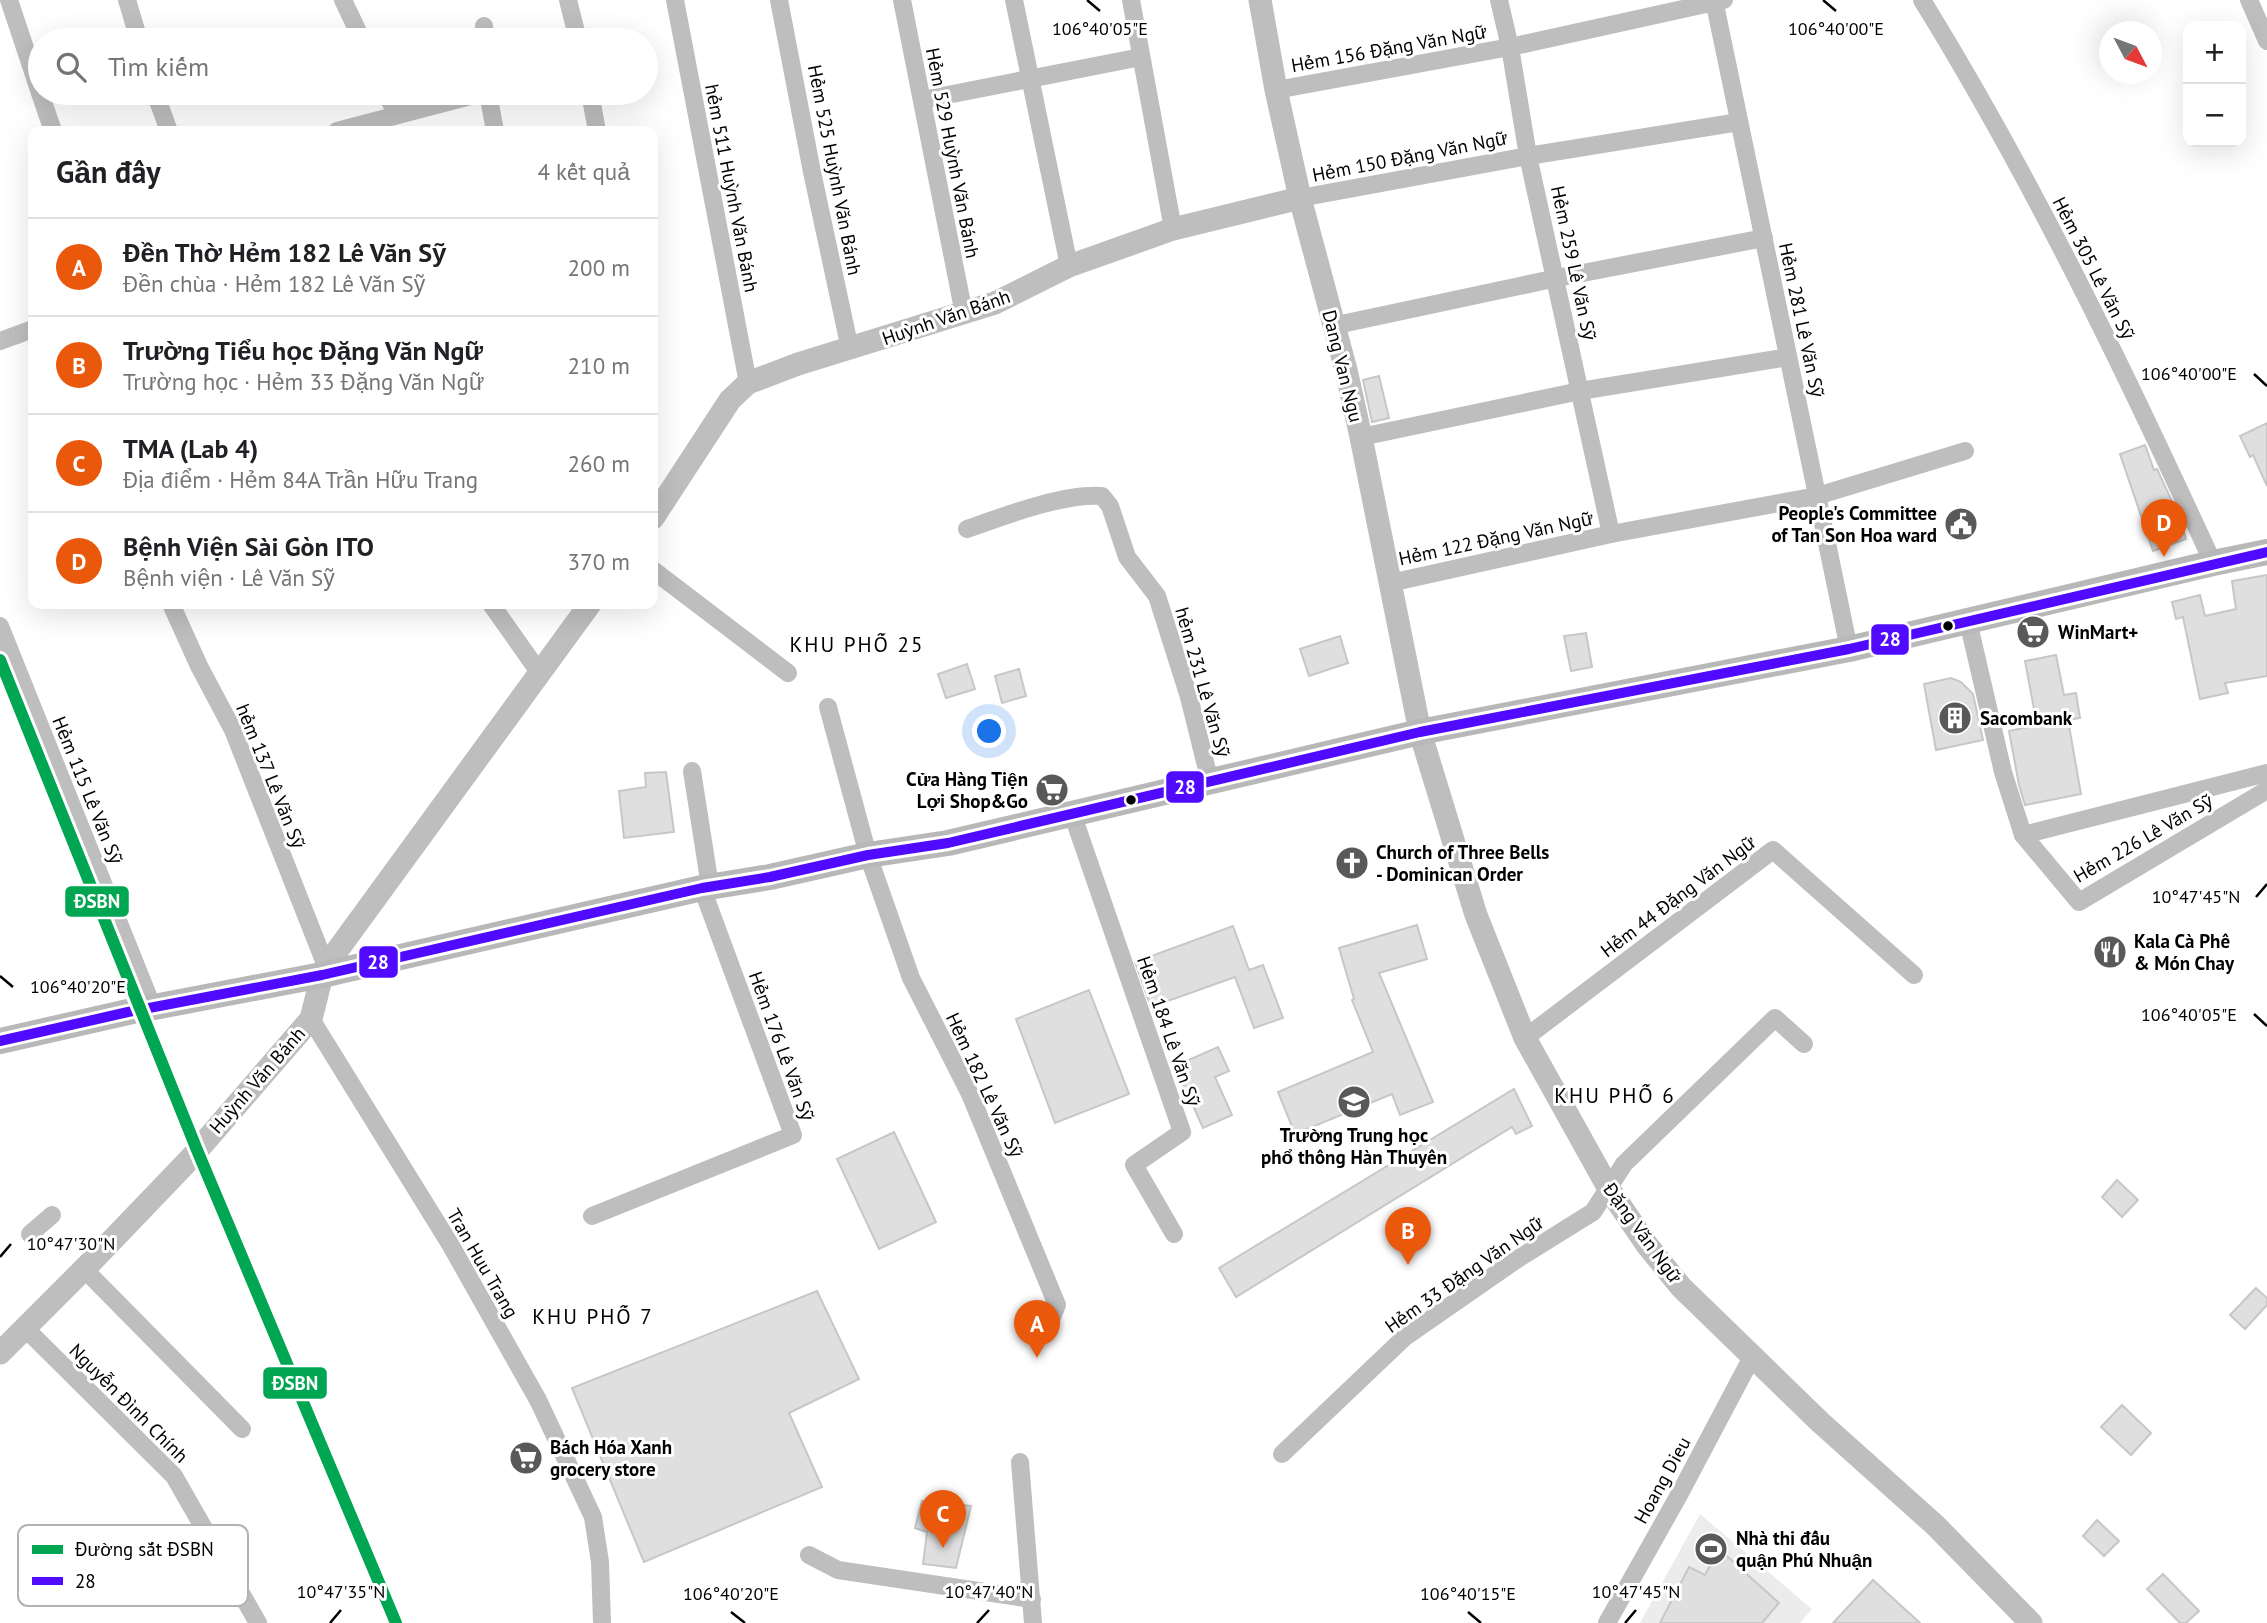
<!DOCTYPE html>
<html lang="vi">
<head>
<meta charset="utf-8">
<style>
  :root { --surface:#fff; --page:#f2f2f2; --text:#202124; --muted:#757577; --line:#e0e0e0; --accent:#ea580c }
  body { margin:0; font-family:"PT Sans",sans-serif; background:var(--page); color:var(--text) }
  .controls { position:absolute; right:21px; top:21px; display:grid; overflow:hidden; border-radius:14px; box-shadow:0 7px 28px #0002 }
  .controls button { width:63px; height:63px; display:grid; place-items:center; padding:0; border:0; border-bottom:2px solid var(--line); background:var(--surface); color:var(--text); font:35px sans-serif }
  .compass { position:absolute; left:2099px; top:21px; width:63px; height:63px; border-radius:50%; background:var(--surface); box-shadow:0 7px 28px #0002; rotate:131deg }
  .you { position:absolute; left:990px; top:732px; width:24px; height:24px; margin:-18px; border:5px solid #fff; border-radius:50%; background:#1a73e8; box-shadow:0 0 0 10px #1a73e833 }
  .badge { display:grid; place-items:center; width:46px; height:46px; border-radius:50%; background:var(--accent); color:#fff; font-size:23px; font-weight:700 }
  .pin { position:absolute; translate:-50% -58px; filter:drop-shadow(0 2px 4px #0008) }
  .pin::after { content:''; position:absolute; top:37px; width:24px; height:21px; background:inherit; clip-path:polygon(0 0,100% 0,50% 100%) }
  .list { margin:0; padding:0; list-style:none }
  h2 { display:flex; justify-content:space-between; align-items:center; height:91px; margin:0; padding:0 28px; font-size:30px }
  h2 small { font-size:23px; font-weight:400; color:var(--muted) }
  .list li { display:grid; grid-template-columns:46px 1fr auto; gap:21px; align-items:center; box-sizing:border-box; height:98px; padding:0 28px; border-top:2px solid var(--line) }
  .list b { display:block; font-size:26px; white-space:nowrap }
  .list p { margin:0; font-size:23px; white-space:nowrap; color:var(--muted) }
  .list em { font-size:23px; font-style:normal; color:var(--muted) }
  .icon { flex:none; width:38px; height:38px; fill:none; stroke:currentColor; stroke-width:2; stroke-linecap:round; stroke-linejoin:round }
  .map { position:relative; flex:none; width:2267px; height:1623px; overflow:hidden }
  .search { position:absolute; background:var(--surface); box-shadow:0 7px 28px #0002; left:28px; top:28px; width:630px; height:77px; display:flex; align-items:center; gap:18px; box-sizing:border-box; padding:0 24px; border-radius:38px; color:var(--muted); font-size:26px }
  .panel { position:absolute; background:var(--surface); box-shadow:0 7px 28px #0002; left:28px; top:126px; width:630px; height:483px; border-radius:14px }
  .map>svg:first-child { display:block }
  .green { fill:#ececec }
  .building { fill:#dfdfdf; stroke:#c7c7c7; stroke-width:2 }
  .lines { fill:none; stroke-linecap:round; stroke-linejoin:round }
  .minor { stroke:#bebebe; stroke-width:18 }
  .tertiary { stroke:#bebebe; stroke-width:23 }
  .secondary { stroke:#b8b8b8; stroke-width:26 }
  .bus-1-casing { stroke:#fff; stroke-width:16 }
  .bus-1 { stroke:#4f0aff; stroke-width:10 }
  .rail-1-casing { stroke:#fff; stroke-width:18 }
  .rail-1 { stroke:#00a651; stroke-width:12 }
  .ticks { fill:none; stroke:#000; stroke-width:2.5 }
  .bus-dot { fill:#000; stroke:#fff; stroke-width:2.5 }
  .labels { text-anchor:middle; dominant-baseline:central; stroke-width:6; stroke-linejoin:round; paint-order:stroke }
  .street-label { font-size:19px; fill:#000; stroke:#fff }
  .poi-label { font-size:19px; font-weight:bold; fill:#000; stroke:#fff; text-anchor:start }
  .neighbourhood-label { font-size:21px; letter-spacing:2px; fill:#000; stroke:#fff }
  .key { fill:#fff; stroke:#b2b2b2; stroke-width:2 }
  .key-label { font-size:19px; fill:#000 }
  .ticks-label { font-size:18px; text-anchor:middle; fill:#000; stroke:#fff; stroke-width:6; stroke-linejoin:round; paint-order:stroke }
  .line-badge { stroke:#fff; stroke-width:2.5 }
  .badge-label { font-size:19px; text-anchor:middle; font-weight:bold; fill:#fff }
</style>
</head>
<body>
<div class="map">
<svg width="2267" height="1623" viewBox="0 0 2267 1623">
  <rect width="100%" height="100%" fill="#fff"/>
  <path class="green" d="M1700 1514 1812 1609 1800 1623H1640Z"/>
  <g class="building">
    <path d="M1379 376 1389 418 1372 422 1363 380Z"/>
    <path d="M2267 423V486L2253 455 2250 457 2240 436Z"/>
    <path d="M2145 445 2154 470 2157 469 2177 512 2186 539 2153 551 2120 454Z"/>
    <path d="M2267 575V676L2225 683 2228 693 2200 699 2183 617 2176 619 2172 602 2200 595 2205 616 2236 609 2232 581Z"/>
    <path d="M1586 633 1592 667 1571 671 1564 636Z"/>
    <path d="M1340 636 1348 663 1309 676 1300 649Z"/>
    <path d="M2056 655 2064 695 2076 693 2080 718 2068 720 2081 794 2025 805 2019 785 2009 731 2037 725 2025 661Z"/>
    <path d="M967 664 975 689 946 698 938 674Z"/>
    <path d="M1019 669 1026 696 1002 703 995 676Z"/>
    <path d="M1951 678 1961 682 1973 694 1983 740 1936 750 1924 684Z"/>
    <path d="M666 772 674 832 624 838 619 791 646 787 645 773Z"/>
    <path d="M1417 925 1427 959 1379 973 1433 1102 1400 1115 1392 1094 1295 1134 1278 1092 1373 1052 1352 1000 1354 999 1339 948Z"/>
    <path d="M1233 926 1249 970 1263 965 1283 1018 1254 1028 1235 977 1151 1007 1135 962Z"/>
    <path d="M1089 990 1129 1094 1055 1123 1016 1019Z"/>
    <path d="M1218 1047 1229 1071 1215 1077 1232 1115 1203 1128 1175 1066Z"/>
    <path d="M1514 1089 1532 1126 1516 1134 1512 1127 1236 1297 1219 1268Z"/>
    <path d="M894 1132 936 1222 879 1249 837 1159Z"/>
    <path d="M2117 1180 2138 1200 2122 1217 2102 1197Z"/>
    <path d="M2256 1288 2267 1298V1305L2245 1329 2230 1315Z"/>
    <path d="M817 1291 859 1379 789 1413 822 1487 644 1562 572 1388Z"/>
    <path d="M2122 1405 2151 1433 2131 1455 2101 1427Z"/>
    <path d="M922 1501 971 1506 956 1568 923 1564 927 1532 915 1528Z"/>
    <path d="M2097 1520 2119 1541 2104 1556 2083 1536Z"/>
    <path d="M1719 1549 1779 1603 1762 1623H1660L1689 1567 1705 1575Z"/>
    <path d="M2163 1574 2199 1611 2186 1623H2180L2147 1589Z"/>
    <path d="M1873 1580 1920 1623H1833Z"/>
  </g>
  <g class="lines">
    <g class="minor">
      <path d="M9 0 40 93"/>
      <path d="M127 0 139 40"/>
      <path d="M343 0 362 40"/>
      <path d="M568 0 578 40"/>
      <path d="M675 0 748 383"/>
      <path d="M779 0 812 172 850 349"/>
      <path d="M902 0 964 314"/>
      <path d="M1014 0 1069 266"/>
      <path d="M1131 0 1173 229"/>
      <path d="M1499 0 1510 47 1528 156 1611 534"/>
      <path d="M1714 0 1849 649"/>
      <path d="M1922 0C2033 180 2125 371 2213 563"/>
      <path d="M2249 0 2267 41"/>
      <path d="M484 26 485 40"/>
      <path d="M1276 90 1510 47 1724 0"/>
      <path d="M40 93 53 131"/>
      <path d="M155 93 169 131"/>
      <path d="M386 93 397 115"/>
      <path d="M488 93 495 131"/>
      <path d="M590 93 597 131"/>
      <path d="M922 100 1141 57"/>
      <path d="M337 131 482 93"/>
      <path d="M1300 198 1528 156 1739 122"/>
      <path d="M1332 326 1557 278 1764 238"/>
      <path d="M0 341 33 329"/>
      <path d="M1361 437 1580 391 1788 357"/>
      <path d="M967 529C1004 516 1064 493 1102 496L1110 506 1127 557 1157 596 1189 697 1210 782"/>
      <path d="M653 570 788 673"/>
      <path d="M1390 583 1611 534 1817 496 1965 451"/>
      <path d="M171 604 199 666 233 730 326 966"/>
      <path d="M491 604 539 672"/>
      <path d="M1968 621 2003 772 2023 835 2079 902 2267 790"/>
      <path d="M0 626 153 1008"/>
      <path d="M828 707 868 855 911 978 970 1094 1057 1305 1046 1331"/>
      <path d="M692 771 710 886"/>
      <path d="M1072 813 1182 1132 1134 1165 1174 1234"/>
      <path d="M2023 835 2267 773"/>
      <path d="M311 1019 450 1244 538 1400 593 1517 600 1562 602 1623"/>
      <path d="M1525 1038 1773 850 1914 975"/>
      <path d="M592 1216 793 1135 702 888"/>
      <path d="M30 1234 52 1215"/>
      <path d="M84 1269 242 1429"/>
      <path d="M25 1328 174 1476 258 1623"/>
      <path d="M1282 1454 1405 1337 1516 1260 1593 1212 1624 1164 1775 1018 1804 1044"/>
      <path d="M1020 1462 1033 1623"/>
      <path d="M809 1555 838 1570 1032 1599"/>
      <path d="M1607 1623 1679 1495 1752 1357"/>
    </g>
    <g class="tertiary">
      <path d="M1260 0 1276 90 1300 198 1346 370 1361 437 1420 732 1476 915 1525 1038 1609 1189 1647 1245 1681 1287 1820 1422 1935 1525 2031 1623"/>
      <path d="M653 518 730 400 748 383 798 364 995 303 1069 266 1173 229 1300 198"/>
      <path d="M0 1353 94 1259 189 1160 311 1019 322 975 326 966 590 604"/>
    </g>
    <path class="secondary" d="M0 1041 128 1012 322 975 702 888 770 877 868 855 948 843 1420 732 1849 649 2213 563 2267 552"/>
    <defs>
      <path id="bus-1" d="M0 1041 128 1012 322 975 702 888 770 877 868 855 948 843 1420 732 1849 649 2267 552"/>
    </defs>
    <use href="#bus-1" class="bus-1-casing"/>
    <use href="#bus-1" class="bus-1"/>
    <defs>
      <path id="rail-1" d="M0 660 197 1150 396 1623"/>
    </defs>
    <use href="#rail-1" class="rail-1-casing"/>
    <use href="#rail-1" class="rail-1"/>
  </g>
  <path class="ticks" d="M1087 0 1100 11M1823 0 1836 11M2254 374 2267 386M2256 897 2267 884M0 976 13 987M2254 1014 2267 1026M0 1257 11 1244M731 1612 745 1623M1468 1612 1481 1623M330 1623 341 1610M977 1623 989 1610M1625 1623 1636 1610"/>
  <defs>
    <symbol id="civic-disc" viewBox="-11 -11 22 22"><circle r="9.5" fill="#595959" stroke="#fff"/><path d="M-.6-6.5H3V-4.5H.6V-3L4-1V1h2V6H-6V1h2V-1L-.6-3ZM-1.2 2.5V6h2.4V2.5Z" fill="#fff"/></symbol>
    <symbol id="supermarket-disc" viewBox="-11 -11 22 22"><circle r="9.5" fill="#595959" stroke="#fff"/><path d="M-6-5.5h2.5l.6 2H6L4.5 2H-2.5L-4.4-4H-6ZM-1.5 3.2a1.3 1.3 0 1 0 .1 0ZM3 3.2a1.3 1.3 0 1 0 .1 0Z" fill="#fff"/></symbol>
    <symbol id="building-disc" viewBox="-11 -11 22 22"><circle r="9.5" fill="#595959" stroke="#fff"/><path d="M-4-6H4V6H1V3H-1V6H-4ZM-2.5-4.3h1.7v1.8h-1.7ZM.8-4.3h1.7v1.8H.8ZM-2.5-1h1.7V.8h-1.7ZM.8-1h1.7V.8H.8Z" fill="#fff"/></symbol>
    <symbol id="church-disc" viewBox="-11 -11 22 22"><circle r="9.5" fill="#595959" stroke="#fff"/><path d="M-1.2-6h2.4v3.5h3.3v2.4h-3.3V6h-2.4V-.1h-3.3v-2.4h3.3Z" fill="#fff"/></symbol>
    <symbol id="restaurant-disc" viewBox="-11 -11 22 22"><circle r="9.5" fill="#595959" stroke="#fff"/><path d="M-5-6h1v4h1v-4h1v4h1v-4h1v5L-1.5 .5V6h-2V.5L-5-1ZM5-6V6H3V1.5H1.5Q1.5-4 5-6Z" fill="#fff"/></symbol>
    <symbol id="school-disc" viewBox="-11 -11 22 22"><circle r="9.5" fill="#595959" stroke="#fff"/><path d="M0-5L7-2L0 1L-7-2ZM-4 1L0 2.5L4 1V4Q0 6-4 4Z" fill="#fff"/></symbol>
    <symbol id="stadium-disc" viewBox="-11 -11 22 22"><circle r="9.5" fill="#595959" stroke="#fff"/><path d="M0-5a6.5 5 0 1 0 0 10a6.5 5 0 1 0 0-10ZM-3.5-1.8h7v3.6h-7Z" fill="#fff"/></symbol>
  </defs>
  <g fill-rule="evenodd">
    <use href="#civic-disc" x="1942" y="505" width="38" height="38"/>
    <use href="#supermarket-disc" x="2014" y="613" width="38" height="38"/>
    <use href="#building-disc" x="1936" y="699" width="38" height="38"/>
    <use href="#supermarket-disc" x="1033" y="771" width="38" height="38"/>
    <use href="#church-disc" x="1333" y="844" width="38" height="38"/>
    <use href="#restaurant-disc" x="2091" y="933" width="38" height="38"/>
    <use href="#school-disc" x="1335" y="1083" width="38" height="38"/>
    <use href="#supermarket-disc" x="507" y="1439" width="38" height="38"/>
    <use href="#stadium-disc" x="1692" y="1530" width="38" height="38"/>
  </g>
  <g class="bus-dot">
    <circle cx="1948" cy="626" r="6"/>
    <circle cx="1131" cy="800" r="6"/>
  </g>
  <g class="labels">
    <g class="street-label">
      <text transform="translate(1389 48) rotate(-10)">Hẻm 156 Đặng Văn Ngữ</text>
      <text transform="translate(953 153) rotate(79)">Hẻm 529 Huỳnh Văn Bánh</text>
      <text transform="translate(1410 156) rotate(-11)">Hẻm 150 Đặng Văn Ngữ</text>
      <text transform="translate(835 170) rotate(79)">Hẻm 525 Huỳnh Văn Bánh</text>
      <text transform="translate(732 188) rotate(79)">hẻm 511 Huỳnh Văn Bánh</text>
      <text transform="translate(1574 263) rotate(78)">Hẻm 259 Lê Văn Sỹ</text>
      <text transform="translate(2094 268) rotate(63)">Hẻm 305 Lê Văn Sỹ</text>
      <text transform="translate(946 317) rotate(-19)">Huỳnh Văn Bánh</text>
      <text transform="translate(1802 320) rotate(78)">Hẻm 281 Lê Văn Sỹ</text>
      <text transform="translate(1343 366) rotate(76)">Dang Van Ngu</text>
      <text transform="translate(1496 538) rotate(-12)">Hẻm 122 Đặng Văn Ngữ</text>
      <text transform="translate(1203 682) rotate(74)">hẻm 231 Lê Văn Sỹ</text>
      <text transform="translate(271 776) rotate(68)">hẻm 137 Lê Văn Sỹ</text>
      <text transform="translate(88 790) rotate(68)">Hẻm 115 Lê Văn Sỹ</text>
      <text transform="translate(2143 838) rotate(-30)">Hẻm 226 Lê Văn Sỹ</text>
      <text transform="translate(1678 896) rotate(-37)">Hẻm 44 Đặng Văn Ngữ</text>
      <text transform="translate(1169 1031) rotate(71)">Hẻm 184 Lê Văn Sỹ</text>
      <text transform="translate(782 1046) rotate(70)">Hẻm 176 Lê Văn Sỹ</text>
      <text transform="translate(257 1080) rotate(-49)">Huỳnh Văn Bánh</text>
      <text transform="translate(985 1085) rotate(65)">Hẻm 182 Lê Văn Sỹ</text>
      <text transform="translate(1643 1233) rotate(54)">Đặng Văn Ngữ</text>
      <text transform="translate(483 1263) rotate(60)">Tran Huu Trang</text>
      <text transform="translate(1464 1274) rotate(-35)">Hẻm 33 Đặng Văn Ngữ</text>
      <text transform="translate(129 1403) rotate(45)">Nguyễn Đình Chính</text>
      <text transform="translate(1662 1480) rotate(-61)">Hoang Dieu</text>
    </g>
    <g class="poi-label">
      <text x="1937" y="513" text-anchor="end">People's Committee<tspan x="1937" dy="22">of Tan Son Hoa ward</tspan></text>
      <text x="2058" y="632">WinMart+</text>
      <text x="1980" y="718">Sacombank</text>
      <text x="1028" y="779" text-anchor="end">Cửa Hàng Tiện<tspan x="1028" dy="22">Lợi Shop&amp;Go</tspan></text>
      <text x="1376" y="852">Church of Three Bells<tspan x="1376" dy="22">- Dominican Order</tspan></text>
      <text x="2134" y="941">Kala Cà Phê<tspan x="2134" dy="22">&amp; Món Chay</tspan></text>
      <text x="1354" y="1135" text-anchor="middle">Trường Trung học<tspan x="1354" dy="22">phổ thông Hàn Thuyên</tspan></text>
      <text x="550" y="1447">Bách Hóa Xanh<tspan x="550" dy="22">grocery store</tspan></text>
      <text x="1736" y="1538">Nhà thi đấu<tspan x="1736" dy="22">quận Phú Nhuận</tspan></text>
    </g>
    <g class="neighbourhood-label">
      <text x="857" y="644">KHU PHỐ 25</text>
      <text x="1615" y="1095">KHU PHỐ 6</text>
      <text x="593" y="1316">KHU PHỐ 7</text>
    </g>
  </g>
  <rect x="18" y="1525" width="230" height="81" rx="10" class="key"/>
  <rect x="32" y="1545" width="31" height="9" fill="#00a651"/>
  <rect x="32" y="1577" width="31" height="8" fill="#4f0aff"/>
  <g class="key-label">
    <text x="75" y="1556">Đường sắt ĐSBN</text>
    <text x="75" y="1588">28</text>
  </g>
  <g class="ticks-label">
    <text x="1100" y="35">106°40'05"E</text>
    <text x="1836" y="35">106°40'00"E</text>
    <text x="2189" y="380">106°40'00"E</text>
    <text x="2196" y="903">10°47'45"N</text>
    <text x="78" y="993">106°40'20"E</text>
    <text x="2189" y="1021">106°40'05"E</text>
    <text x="71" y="1250">10°47'30"N</text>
    <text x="341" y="1598">10°47'35"N</text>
    <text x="989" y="1598">10°47'40"N</text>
    <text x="1636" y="1598">10°47'45"N</text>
    <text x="731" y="1600">106°40'20"E</text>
    <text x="1468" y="1600">106°40'15"E</text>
  </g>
  <g class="line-badge">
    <rect x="1870" y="623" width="40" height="33" rx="7" fill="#4f0aff"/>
    <rect x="1165" y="770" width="40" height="34" rx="7" fill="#4f0aff"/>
    <rect x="64" y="885" width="66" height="33" rx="7" fill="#00a651"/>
    <rect x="358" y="945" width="41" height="34" rx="7" fill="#4f0aff"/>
    <rect x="262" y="1366" width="66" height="34" rx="7" fill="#00a651"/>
  </g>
  <g class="badge-label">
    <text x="1890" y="646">28</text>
    <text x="1185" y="794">28</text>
    <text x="97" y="908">ĐSBN</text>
    <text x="378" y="969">28</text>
    <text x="295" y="1390">ĐSBN</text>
  </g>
</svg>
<div class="controls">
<button>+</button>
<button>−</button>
</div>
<svg class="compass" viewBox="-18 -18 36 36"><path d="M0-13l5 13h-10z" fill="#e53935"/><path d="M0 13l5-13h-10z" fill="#757577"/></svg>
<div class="you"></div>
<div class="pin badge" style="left:1037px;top:1358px">A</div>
<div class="pin badge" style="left:1408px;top:1265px">B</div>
<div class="pin badge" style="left:943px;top:1548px">C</div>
<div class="pin badge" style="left:2164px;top:557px">D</div>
<div class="search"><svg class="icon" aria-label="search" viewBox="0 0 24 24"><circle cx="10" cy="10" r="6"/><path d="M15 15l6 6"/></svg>Tìm kiếm</div>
<section class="panel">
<h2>Gần đây<small>4 kết quả</small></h2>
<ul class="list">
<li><span class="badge">A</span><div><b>Đền Thờ Hẻm 182 Lê Văn Sỹ</b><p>Đền chùa · Hẻm 182 Lê Văn Sỹ</p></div><em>200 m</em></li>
<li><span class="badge">B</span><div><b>Trường Tiểu học Đặng Văn Ngữ</b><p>Trường học · Hẻm 33 Đặng Văn Ngữ</p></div><em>210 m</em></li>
<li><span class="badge">C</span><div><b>TMA (Lab 4)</b><p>Địa điểm · Hẻm 84A Trần Hữu Trang</p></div><em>260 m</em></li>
<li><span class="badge">D</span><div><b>Bệnh Viện Sài Gòn ITO</b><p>Bệnh viện · Lê Văn Sỹ</p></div><em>370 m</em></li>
</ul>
</section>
</div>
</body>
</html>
